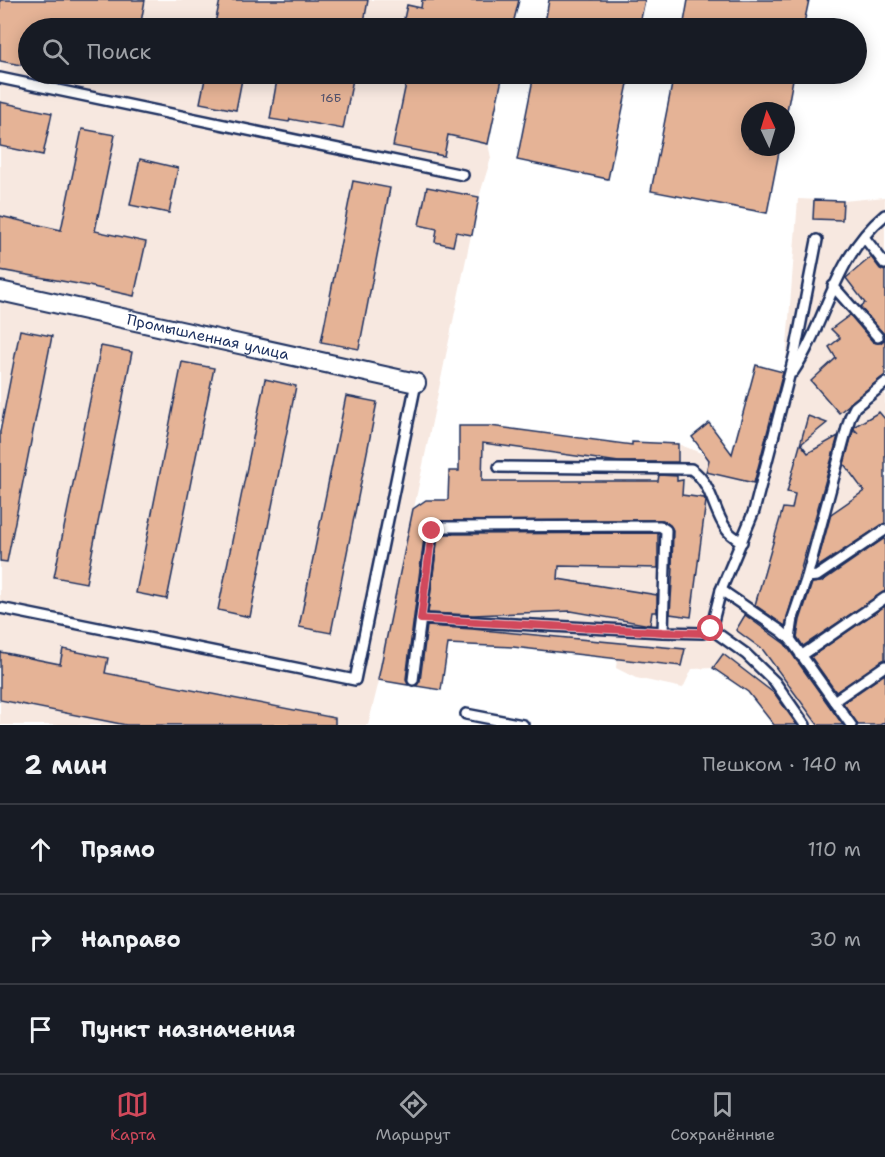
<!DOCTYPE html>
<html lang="ru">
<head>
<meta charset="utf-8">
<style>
  :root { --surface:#171b24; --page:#20242c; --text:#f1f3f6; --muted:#9ea1a6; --line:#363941; --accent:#d1495b }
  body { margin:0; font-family:"Shantell Sans",sans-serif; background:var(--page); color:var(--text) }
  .compass { position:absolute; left:741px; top:102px; width:54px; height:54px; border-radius:50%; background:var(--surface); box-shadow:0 3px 15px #0003; rotate:356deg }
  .stop { position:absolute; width:18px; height:18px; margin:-14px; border:4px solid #d1495b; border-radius:50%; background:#fff }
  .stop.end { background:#d1495b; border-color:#fff; box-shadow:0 2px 6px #0008 }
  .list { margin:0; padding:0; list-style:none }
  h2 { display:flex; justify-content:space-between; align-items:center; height:78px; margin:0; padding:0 24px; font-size:26px }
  h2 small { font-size:20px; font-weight:400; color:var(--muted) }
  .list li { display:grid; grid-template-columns:39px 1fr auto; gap:18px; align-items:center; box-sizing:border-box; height:90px; padding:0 24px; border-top:2px solid var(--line) }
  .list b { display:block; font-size:22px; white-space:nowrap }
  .list em { font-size:20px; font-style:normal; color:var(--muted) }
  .icon { flex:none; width:33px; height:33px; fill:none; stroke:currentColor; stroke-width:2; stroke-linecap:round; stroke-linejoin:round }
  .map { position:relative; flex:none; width:885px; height:725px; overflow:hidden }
  .search { position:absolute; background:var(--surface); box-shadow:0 3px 15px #0003; left:18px; right:18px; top:18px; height:66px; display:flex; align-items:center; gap:15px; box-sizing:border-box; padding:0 21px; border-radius:33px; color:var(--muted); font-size:22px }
  .sheet { height:348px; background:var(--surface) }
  nav { display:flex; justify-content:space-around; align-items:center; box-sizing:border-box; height:84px; border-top:2px solid var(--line); background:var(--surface); font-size:16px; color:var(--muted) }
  nav a { display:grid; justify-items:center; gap:3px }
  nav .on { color:var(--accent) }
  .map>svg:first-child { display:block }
  .built { fill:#f7e8e0 }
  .building { fill:#e5b396; stroke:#1b2f5e; stroke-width:1.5 }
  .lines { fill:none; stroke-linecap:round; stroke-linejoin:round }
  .lane-casing { stroke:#1b2f5e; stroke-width:14 }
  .street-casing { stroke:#1b2f5e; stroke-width:22 }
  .lane { stroke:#fff; stroke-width:9 }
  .street { stroke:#fff; stroke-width:18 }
  .route { stroke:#d1495b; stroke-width:8 }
  .labels { text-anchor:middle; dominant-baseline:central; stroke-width:4.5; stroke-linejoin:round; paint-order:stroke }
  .number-label { font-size:12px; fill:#4e506c }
  .street-label { font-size:15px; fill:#1b2f5e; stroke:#fff }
</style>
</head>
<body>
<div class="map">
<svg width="885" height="725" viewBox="0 0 885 725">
  <rect width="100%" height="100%" fill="#fff"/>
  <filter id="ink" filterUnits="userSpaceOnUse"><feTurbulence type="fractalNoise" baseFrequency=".0167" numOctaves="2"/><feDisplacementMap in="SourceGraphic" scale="12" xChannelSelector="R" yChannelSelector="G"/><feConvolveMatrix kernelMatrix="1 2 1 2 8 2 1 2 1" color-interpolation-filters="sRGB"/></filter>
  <g filter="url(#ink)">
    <path class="built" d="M0 0H519L512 28H28V74H503L488 143 491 158 479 197 414 508 426 500H448L449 471 459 470V426L498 427 615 443 678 444 701 453 710 460 730 465 756 365 785 372 798 199 843 201 885 197V725H774L748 692 713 668 692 669 683 688 636 678 616 668 617 659 513 647 449 644 441 690 379 681 368 725H0Z"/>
    <g class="building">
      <path d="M0 0H145L140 28H28L21 65 0 61Z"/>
      <path d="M220 0H368L363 28H214Z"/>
      <path d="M422 0H519L512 28H402L407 5 421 8Z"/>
      <path d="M549 0H645L639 28H544Z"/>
      <path d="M688 0H809L803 28H683Z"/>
      <path d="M206 74H243L236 110 200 103Z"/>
      <path d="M278 74H354L343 129 290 119 289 122 270 119Z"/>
      <path d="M408 74H503L488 144 448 135 444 156 393 146Z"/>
      <path d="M534 74H630L608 179 517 160Z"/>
      <path d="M674 74H794L787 111H750V147H780L767 213 651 191Z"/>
      <path d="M0 102 52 113 43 155 0 146Z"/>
      <path d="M82 129 115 135 95 231 146 242 134 296 84 285 0 270V216L61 230Z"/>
      <path d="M140 159 178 168 169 213 130 205Z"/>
      <path d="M353 181 390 188 359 349 321 342Z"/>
      <path d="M427 187 479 197 472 235 456 232 453 246 435 242 437 229 419 225Z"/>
      <path d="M814 200 843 201 842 220 813 219Z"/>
      <path d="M871 257 880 269 885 271V375L839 413 811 381 836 358 829 347 840 338 831 329 850 315 873 342 880 343 884 340 883 333 860 307 865 303 846 278Z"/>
      <path d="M20 330 52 336 7 562 0 561V432Z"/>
      <path d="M101 346 132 352 86 583 54 577Z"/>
      <path d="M182 362 214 368 167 599 136 593Z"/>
      <path d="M756 365 783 372 754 483 706 472 709 460 692 437 709 423 732 454Z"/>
      <path d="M265 379 296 386 250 617 218 610Z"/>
      <path d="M346 396 377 402 331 633 299 627Z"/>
      <path d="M879 412 885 419V523L816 568 831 514 864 491 844 464 853 431 858 433 854 429 855 426Z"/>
      <path d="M808 416 827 423 801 444 808 453 838 436 785 626 755 605 783 508 792 509 795 494 787 492Z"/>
      <path d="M459 426H490L632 445V442L678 444V462H619L483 443 482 481H658L659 475 677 476V481L683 480 682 495 704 498 706 501 691 617 670 614 673 568H672L673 530 670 525 663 520 440 521 429 525 425 530 406 679 408 685 378 680 413 509 426 500H448L449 471H459Z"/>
      <path d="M658 533V568L559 566 558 579 657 595V612H652L650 625 571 611 473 615 428 613 438 536 443 534Z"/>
      <path d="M885 538V591L803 646 797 637 800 620 812 583 821 582Z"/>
      <path d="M885 606V659L836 692 811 657Z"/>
      <path d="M745 615 785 644 843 725H818L763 650 736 630Z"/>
      <path d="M427 626 472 629 685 649 681 666 513 647 448 644 441 690 416 686 420 681Z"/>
      <path d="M63 649 108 658 105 673 335 718V725H126L0 700V652L60 664Z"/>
      <path d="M723 654 775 694 797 725H774L748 692 713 668Z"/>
      <path d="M885 674V722L880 725H858L843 703Z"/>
    </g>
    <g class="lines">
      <defs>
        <g id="lane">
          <path d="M0 78 463 175"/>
          <path d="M864 237 885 264"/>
          <path d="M833 286 878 337"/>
          <path d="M793 372C828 319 833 258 885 215"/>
          <path d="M499 467 691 469C713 484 712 510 727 530 730 535 737 539 742 542"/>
          <path d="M807 577 817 576 885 530"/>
          <path d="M721 590 781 631 790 639 851 725"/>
          <path d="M0 608 355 680 416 383"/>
          <path d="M421 619 663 632 703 633 711 629 721 590 754 511 795 353 817 240"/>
          <path d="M711 629 746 654 775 682 805 725"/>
          <path d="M790 639 793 618 807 577 850 417 855 407 885 383"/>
          <path d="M801 656 885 598"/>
          <path d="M413 680 432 531 442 527 660 526 666 530 663 632"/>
          <path d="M834 701 885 666"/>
          <path d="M466 714 523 725"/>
        </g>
        <g id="street">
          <path id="s1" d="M0 291 416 383"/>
        </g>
      </defs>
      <use href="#lane" class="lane-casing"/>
      <use href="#street" class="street-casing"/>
      <use href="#lane" class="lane"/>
      <use href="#street" class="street"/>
    </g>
  </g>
  <g class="lines" filter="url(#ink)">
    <path class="route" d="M432 531 421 619 663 632 703 633 711 629"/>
  </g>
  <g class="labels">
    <g class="number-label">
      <text x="331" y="98">16Б</text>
    </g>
    <g class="street-label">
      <text stroke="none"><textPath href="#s1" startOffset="213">Промышленная улица</textPath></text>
    </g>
  </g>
</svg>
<svg class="compass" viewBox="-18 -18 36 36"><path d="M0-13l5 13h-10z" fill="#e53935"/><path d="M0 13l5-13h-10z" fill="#9ea1a6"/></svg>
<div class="stop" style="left:711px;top:629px"></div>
<div class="stop end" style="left:432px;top:531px"></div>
<div class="search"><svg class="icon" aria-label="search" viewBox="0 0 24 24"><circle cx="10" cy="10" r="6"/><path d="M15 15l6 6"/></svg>Поиск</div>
</div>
<section class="sheet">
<h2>2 мин<small>Пешком · 140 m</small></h2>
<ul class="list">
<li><svg class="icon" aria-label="ahead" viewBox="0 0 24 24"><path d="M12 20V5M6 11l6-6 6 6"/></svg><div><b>Прямо</b></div><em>110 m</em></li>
<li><svg class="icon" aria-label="right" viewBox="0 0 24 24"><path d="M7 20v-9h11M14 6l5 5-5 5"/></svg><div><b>Направо</b></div><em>30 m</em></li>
<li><svg class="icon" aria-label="arrive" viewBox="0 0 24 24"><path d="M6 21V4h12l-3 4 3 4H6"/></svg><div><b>Пункт назначения</b></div></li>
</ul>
</section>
<nav>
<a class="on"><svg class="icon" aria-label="map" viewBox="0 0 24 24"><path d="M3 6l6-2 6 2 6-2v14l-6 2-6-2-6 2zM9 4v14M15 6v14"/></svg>Карта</a>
<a><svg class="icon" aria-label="directions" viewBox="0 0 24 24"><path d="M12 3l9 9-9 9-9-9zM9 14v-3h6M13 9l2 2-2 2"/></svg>Маршрут</a>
<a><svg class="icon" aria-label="saved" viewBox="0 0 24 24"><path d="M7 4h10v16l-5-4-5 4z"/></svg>Сохранённые</a>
</nav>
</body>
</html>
